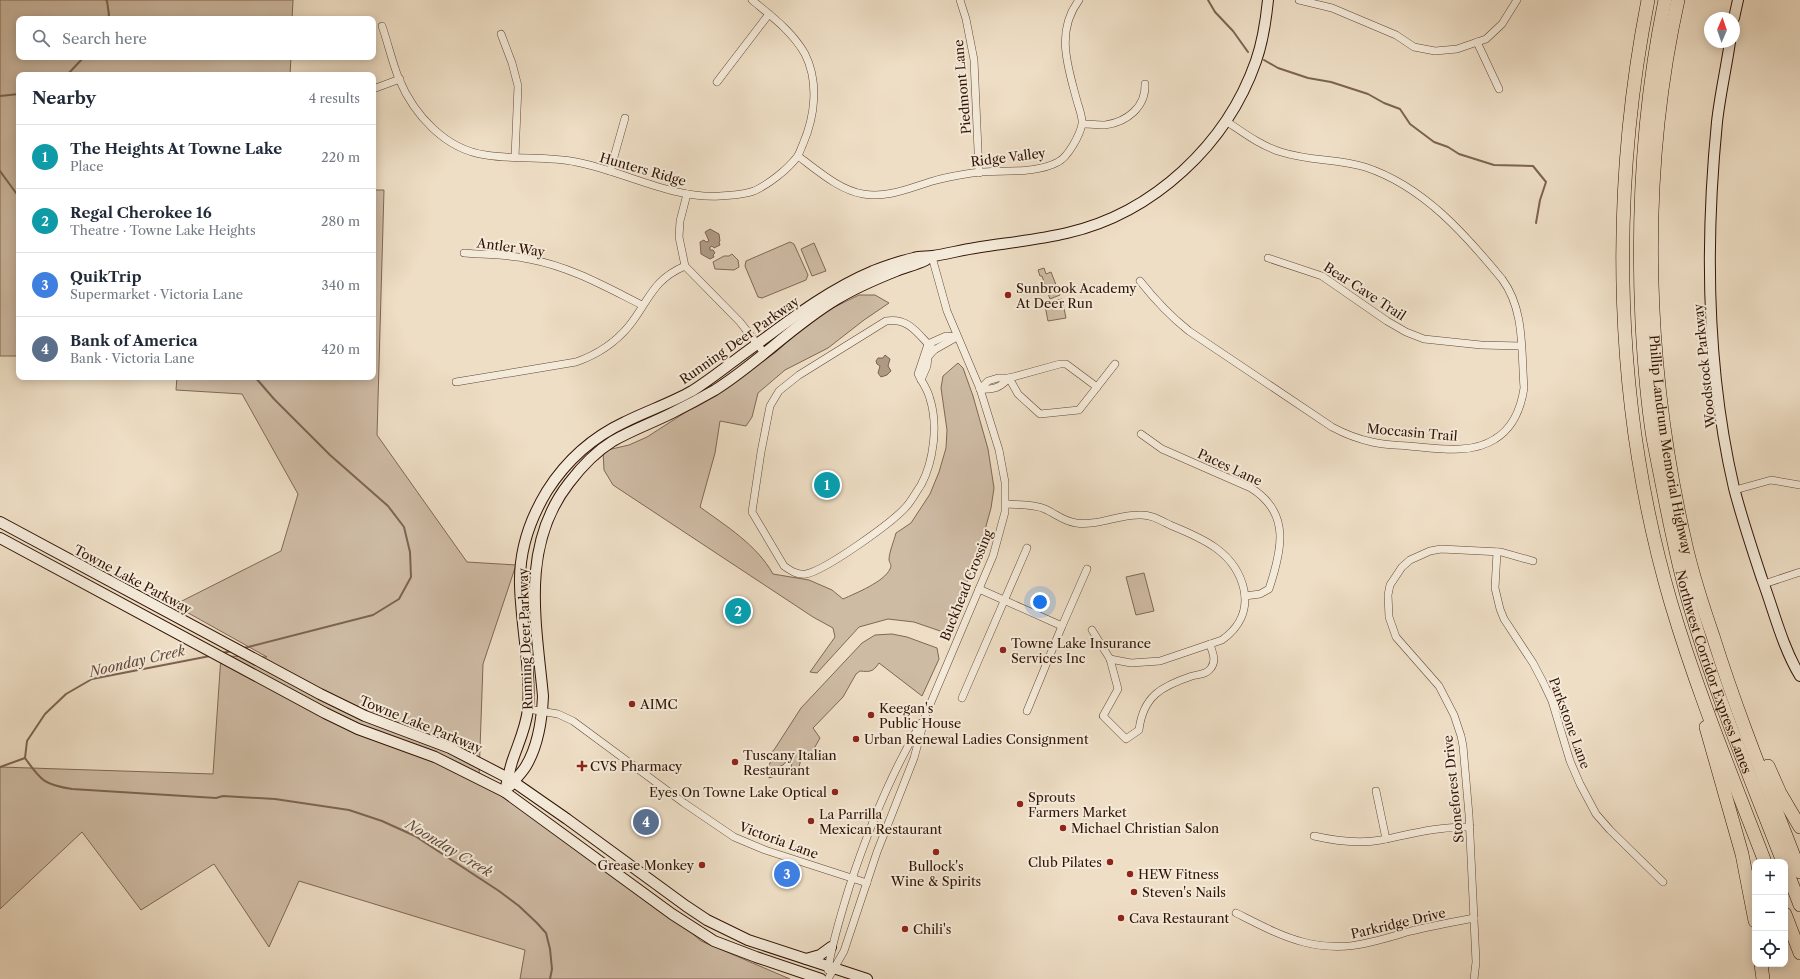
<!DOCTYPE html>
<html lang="en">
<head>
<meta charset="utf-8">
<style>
  :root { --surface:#fff; --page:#f6f6f7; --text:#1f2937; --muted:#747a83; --line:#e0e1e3; --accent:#8f2418 }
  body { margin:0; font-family:"Libre Caslon Text",serif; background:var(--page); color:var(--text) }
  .controls { position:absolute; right:12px; bottom:12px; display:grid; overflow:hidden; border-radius:8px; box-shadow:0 2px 10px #0003 }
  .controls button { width:36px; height:36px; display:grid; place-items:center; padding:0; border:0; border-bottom:1px solid var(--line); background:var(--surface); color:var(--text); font:20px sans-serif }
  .compass { position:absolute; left:1704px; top:12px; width:36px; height:36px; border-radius:50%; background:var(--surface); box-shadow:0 2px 10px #0003; rotate:2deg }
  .you { position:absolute; left:1040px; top:602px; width:14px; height:14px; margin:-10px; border:3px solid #fff; border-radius:50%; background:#1a73e8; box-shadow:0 0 0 6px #1a73e833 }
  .badge { display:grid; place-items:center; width:26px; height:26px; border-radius:50%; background:var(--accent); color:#fff; font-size:13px; font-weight:700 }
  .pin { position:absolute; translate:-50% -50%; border:2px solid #fff; box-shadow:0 1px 4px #0006 }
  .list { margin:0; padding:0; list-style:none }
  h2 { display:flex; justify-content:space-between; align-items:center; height:52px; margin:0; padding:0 16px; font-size:17px }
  h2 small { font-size:13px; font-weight:400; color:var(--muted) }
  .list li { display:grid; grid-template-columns:26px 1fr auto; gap:12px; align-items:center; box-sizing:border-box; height:64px; padding:0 16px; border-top:1px solid var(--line) }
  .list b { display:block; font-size:15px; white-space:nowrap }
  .list p { margin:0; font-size:13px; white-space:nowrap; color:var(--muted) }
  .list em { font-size:13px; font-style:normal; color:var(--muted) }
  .icon { flex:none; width:22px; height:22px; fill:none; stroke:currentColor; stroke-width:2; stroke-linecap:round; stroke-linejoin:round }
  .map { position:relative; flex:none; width:1800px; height:979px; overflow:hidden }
  .search { position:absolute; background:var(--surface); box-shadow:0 2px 10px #0003; left:16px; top:16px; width:360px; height:44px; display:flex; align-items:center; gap:10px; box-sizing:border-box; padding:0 14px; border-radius:8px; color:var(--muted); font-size:15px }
  .panel { position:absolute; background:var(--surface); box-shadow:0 2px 10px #0003; left:16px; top:72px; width:360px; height:308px; border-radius:8px }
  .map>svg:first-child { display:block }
  .green { fill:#cebba4; stroke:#806754 }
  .water { fill:#ae9984; stroke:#7c6351 }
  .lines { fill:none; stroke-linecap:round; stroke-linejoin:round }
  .stream { stroke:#7c6351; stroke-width:2 }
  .street-casing { stroke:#614635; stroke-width:8 }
  .secondary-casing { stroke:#321305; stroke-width:12 }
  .highway-casing { stroke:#321305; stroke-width:14 }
  .street { stroke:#f4ead9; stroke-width:7 }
  .secondary { stroke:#f4ead9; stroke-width:10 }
  .highway { stroke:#eedec5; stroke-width:13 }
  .poi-dot { fill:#8f2418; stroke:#f4ead9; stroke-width:1.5 }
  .labels { text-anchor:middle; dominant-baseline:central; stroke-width:4; stroke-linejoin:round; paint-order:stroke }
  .street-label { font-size:13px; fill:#321305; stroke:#f4ead9 }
  .poi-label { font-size:13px; fill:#321305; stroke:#f4ead9; text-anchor:start }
  .water-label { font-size:14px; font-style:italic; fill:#644938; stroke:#f4ead9 }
</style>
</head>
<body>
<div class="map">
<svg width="1800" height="979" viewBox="0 0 1800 979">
  <rect width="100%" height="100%" fill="#eedec5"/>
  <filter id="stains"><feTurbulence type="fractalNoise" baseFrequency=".005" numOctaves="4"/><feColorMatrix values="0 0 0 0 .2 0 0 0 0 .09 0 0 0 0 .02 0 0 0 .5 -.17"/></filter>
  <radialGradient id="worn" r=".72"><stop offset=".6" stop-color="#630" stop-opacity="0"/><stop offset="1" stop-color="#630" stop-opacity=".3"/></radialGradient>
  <g class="green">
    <path d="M0 0H293L292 19H19V57H291L290 75H19V356H0Z"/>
    <path d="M373 190H384L377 435 467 562 516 565 483 664 479 777 650 897 701 941 790 979H520L525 950 299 881 269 947 214 864 141 910 82 832 0 909V767L213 774 221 656 267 657 174 605 281 551 298 494 242 394 176 390 177 377H373Z"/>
    <path d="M790 242 794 244 808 275 806 280 762 298 758 297 745 266 746 261Z"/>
    <path d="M814 243 826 271 812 276 801 249Z"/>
    <path d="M732 254 738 260 739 267 734 270 715 269 713 262 724 256H729Z"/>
    <path d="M1044 268 1046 274 1051 272 1060 295 1050 299 1042 276H1040L1038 270Z"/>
    <path d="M859 295H875L889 303 864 320 828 348 785 370 758 393 752 417 746 426 720 421 715 453 700 507C726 526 757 545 773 574L809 580 832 590 843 599C856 593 884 582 890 569 892 565 890 564 889 560 889 552 894 541 896 533L911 523 930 494 939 472 946 448 947 430 941 388 943 376 958 363 963 368 973 396 988 449 994 488 991 508 978 555 946 633 914 622 888 619 859 627 817 673 810 672 835 637 833 628 813 617 613 485 604 470 603 451 629 445 647 437 731 383 776 352 816 316Z"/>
    <path d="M1062 299 1066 318 1048 321 1045 306 1047 302Z"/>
    <path d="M1144 573 1154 611 1136 615 1126 577Z"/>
    <path d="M892 634 907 637 937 648 939 659 922 696 879 663C873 672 870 672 860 671L856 674 843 697 813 728 820 738 807 761 802 755 798 771 796 774 791 770 792 761 789 758 783 765 776 768 778 775 769 778V765L771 761 766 758 768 755 774 750 801 708 862 643 875 635Z"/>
  </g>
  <g class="water">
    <path d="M710 229 719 234 720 241 719 242 720 245 714 248 712 246 710 247V250H713L715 253 713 255 714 257 710 259 701 254 700 242 704 240 706 242 709 241 705 232Z"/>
    <path d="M885 355 890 359 888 366 891 371 887 375 881 377 878 373 880 366 877 364 876 361 878 358H883Z"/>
  </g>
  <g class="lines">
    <g class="stream">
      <path d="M106 0 107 1 109 15 107 19"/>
      <path d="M1208 0 1215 12 1233 31 1248 52"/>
      <path d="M1264 60 1278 68 1308 78 1331 82 1368 94 1384 103 1400 109 1410 124 1434 142 1448 147 1459 154 1494 165 1533 166 1546 182 1540 200 1536 223"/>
      <path d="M67 75 84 57"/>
      <path d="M0 96 19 94"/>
      <path d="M0 171 19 197"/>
      <path d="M244 648 373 615 399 599 411 577 410 552 404 527 388 506 330 455 274 399 255 377"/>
      <path d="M222 653 232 651"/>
      <path d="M210 656 92 679 66 694 45 714 27 741 25 758C41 781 45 785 72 789L216 798 223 796 275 799 349 810 382 821 415 836 499 891 519 906 537 923 546 933 550 949 552 969 550 979"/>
      <path d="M0 767 25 758"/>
    </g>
    <defs>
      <g id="street">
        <path d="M960 0 966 19 974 60 979 173"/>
        <path d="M1299 0 1332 8 1396 35 1414 47 1435 51 1457 49 1486 39 1502 24 1517 0"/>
        <path d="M382 26C388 43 392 62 399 79 414 115 446 150 486 155 516 160 547 156 576 162 624 171 671 199 720 196 731 195 744 195 754 191 769 184 787 170 797 157 800 153 801 148 803 144 815 116 819 82 805 54 792 31 771 16 752 0"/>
        <path d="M501 34 512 63 518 86 515 157"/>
        <path d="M1477 42 1499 89"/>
        <path d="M717 82 769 14"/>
        <path d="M373 89 400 79"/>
        <path d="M1083 124C1090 124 1098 125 1105 125 1127 122 1146 107 1145 84"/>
        <path d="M798 156C817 170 839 190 863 194 889 198 909 188 933 181 946 177 959 175 972 173 998 169 1034 175 1058 162 1068 157 1080 135 1082 124 1083 118 1079 108 1077 101 1068 67 1055 32 1079 0"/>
        <path d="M610 171 625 118"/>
        <path d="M687 194 680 221 679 237 685 266 740 322 765 354"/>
        <path d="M464 253C485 255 507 254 529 259 571 267 604 286 642 305"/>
        <path d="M1268 258 1322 276 1387 321 1406 332 1424 339 1481 345 1521 346"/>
        <path d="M1140 281C1155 300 1170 316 1189 331L1332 427C1345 434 1358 439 1372 442 1384 445 1396 445 1408 446 1435 448 1471 455 1495 439 1513 428 1521 408 1524 388 1521 350 1525 310 1502 279 1465 234 1423 186 1365 167 1338 159 1309 161 1281 152 1261 146 1244 133 1226 121"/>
        <path d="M934 350C919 336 910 317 886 321L799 375 779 391 770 406 761 452 752 512 784 566C791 571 797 575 806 574 826 570 890 524 905 508 911 502 916 492 921 485 934 461 938 424 930 399 928 390 922 382 918 374L928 344 946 336 957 337"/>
        <path d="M921 380 927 366 928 357 934 350 957 337"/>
        <path d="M456 382 576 362C596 355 615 343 629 326 649 301 652 280 685 266"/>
        <path d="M1097 387 1115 364"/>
        <path d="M980 389 988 381 998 378H1009L1060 364H1066L1097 387 1079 410 1040 414 1018 394 1009 378"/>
        <path d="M980 389C993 390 1000 388 1009 378"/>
        <path d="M1141 434 1162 449 1251 488C1291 513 1282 550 1269 589L1260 594 1245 596"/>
        <path d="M1735 490 1771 480 1800 485"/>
        <path d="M1006 504C1019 505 1034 504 1045 509 1056 514 1063 521 1076 523 1097 526 1117 515 1139 515 1150 514 1160 520 1170 525 1202 538 1236 552 1244 590 1248 611 1239 628 1222 640L1160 661 1131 663 1110 659"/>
        <path d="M1497 552 1495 588 1500 609 1504 619 1533 663 1543 682 1552 701 1570 761 1580 784 1596 814 1610 830 1663 882"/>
        <path d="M1764 584 1800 572"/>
        <path d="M979 589 1062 626 1087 569"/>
        <path d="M1092 630 1110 659 1118 689 1103 716 1126 739 1139 730C1143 696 1162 686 1192 676 1199 674 1206 675 1211 668 1217 660 1212 652 1210 644"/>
        <path d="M962 698 1027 548"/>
        <path d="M528 709 558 714 573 721 684 803 734 837 765 850 867 883"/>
        <path d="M1027 711 1062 626"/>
        <path d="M1376 791 1386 839"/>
        <path d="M1314 836C1336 841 1359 844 1381 840 1411 834 1440 826 1470 827"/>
        <path d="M1236 913C1258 924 1280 936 1303 942 1345 953 1372 942 1411 931 1432 926 1453 922 1474 918"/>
        <path d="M828 970C832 942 841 915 849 888 868 830 890 775 921 723"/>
        <path d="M828 979 844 951 877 852 914 758 926 714 993 556 1005 512V482L999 450 980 389 947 311 932 257"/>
        <path d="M1474 979 1476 962 1469 815 1463 746 1461 736 1454 715 1439 686 1396 637 1389 617 1388 595 1390 585 1402 567 1410 560 1430 551 1441 549 1501 552 1533 561"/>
      </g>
      <g id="secondary">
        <path d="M1734 18 1738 0"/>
        <path d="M1730 42C1726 69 1720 95 1717 122 1705 244 1706 368 1734 488 1742 519 1752 549 1762 579 1774 611 1782 646 1800 676"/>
        <path d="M0 522 320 694 365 716 450 748 508 778 567 819 686 906 707 920 748 940 867 979"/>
        <path d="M0 538 325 713 358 729 435 757 505 792 672 914 714 941 756 957 821 979"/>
        <path d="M510 786C515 779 522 773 526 766 538 746 542 719 543 696 536 622 520 546 569 483 582 466 595 452 613 441 632 430 652 423 672 413 686 406 701 398 715 390 758 363 793 325 837 299 855 288 876 279 896 271 906 267 916 265 926 260"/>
        <path d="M505 792C507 782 509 772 512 762 518 744 526 728 528 709 531 667 521 626 520 585 519 552 530 519 547 491 566 461 593 437 625 422 647 411 671 403 692 391 708 381 723 369 738 358 781 327 823 292 873 271 886 266 900 261 914 258 920 256 926 257 933 256 947 254 961 250 975 248 1006 243 1037 240 1067 233 1154 213 1227 144 1256 61 1263 41 1266 20 1268 0"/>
        <path d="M806 959 820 955 831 947"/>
      </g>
      <g id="highway">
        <path d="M1648 0C1609 199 1614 408 1671 603 1697 691 1732 776 1765 862"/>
        <path id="s1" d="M1665 0C1643 106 1637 215 1642 323 1644 361 1647 400 1653 438 1657 458 1661 479 1665 499 1672 534 1679 569 1689 603 1714 691 1750 777 1783 862"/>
        <path id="s2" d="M1678 0C1638 180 1645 371 1687 550 1694 579 1703 607 1713 636 1738 716 1770 794 1800 872"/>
        <path d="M1706 727 1742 854 1755 921"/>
        <path d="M1768 766 1780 793 1800 827"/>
        <path d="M1785 866 1800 905"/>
        <path d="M1785 914 1800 953"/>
        <path d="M1761 964 1763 979"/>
      </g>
    </defs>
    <use href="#street" class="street-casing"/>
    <use href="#secondary" class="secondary-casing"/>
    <use href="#highway" class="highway-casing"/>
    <use href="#street" class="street"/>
    <use href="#secondary" class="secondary"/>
    <use href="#highway" class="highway"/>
  </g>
  <g class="poi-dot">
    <circle cx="1008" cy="295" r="4"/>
    <circle cx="1003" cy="650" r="4"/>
    <circle cx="632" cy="704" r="4"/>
    <circle cx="871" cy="715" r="4"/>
    <circle cx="856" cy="739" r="4"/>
    <circle cx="735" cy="762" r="4"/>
    <path d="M580 760h4v4h4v4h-4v4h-4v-4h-4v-4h4z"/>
    <circle cx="835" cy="792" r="4"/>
    <circle cx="1020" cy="804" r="4"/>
    <circle cx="811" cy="821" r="4"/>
    <circle cx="1063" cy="828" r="4"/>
    <circle cx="936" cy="852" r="4"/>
    <circle cx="1110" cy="862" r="4"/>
    <circle cx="702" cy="865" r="4"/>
    <circle cx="1130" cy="874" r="4"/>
    <circle cx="1134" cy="892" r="4"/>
    <circle cx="1121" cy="918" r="4"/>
    <circle cx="905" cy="929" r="4"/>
  </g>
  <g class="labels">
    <g class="street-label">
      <text transform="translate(962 87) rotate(-95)">Piedmont Lane</text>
      <text transform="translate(1008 157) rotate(-7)">Ridge Valley</text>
      <text transform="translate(643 169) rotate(16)">Hunters Ridge</text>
      <text transform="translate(511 247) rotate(8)">Antler Way</text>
      <text transform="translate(1365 291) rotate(33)">Bear Cave Trail</text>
      <text transform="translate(739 340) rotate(-35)">Running Deer Parkway</text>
      <text transform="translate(1704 366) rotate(-96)">Woodstock Parkway</text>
      <text transform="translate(1412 432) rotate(5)">Moccasin Trail</text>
      <text stroke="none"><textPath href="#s2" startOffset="448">Phillip Landrum Memorial Highway</textPath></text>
      <text transform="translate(1230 467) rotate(25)">Paces Lane</text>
      <text transform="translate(133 579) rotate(28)">Towne Lake Parkway</text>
      <text transform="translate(966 585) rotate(-68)">Buckhead Crossing</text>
      <text transform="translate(525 639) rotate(-92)">Running Deer Parkway</text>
      <text stroke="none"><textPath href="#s1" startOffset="682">Northwest Corridor Express Lanes</textPath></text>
      <text transform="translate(1570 723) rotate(70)">Parkstone Lane</text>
      <text transform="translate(421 724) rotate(22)">Towne Lake Parkway</text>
      <text transform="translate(1453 789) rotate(-96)">Stoneforest Drive</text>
      <text transform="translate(779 840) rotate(20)">Victoria Lane</text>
      <text transform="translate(1398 923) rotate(-13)">Parkridge Drive</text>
    </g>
    <g class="poi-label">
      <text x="1016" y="288">Sunbrook Academy<tspan x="1016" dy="15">At Deer Run</tspan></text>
      <text x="1011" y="643">Towne Lake Insurance<tspan x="1011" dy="15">Services Inc</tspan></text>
      <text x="640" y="704">AIMC</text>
      <text x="879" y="708">Keegan's<tspan x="879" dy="15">Public House</tspan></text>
      <text x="864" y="739">Urban Renewal Ladies Consignment</text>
      <text x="743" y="755">Tuscany Italian<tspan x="743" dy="15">Restaurant</tspan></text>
      <text x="590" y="766">CVS Pharmacy</text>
      <text x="827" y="792" text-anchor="end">Eyes On Towne Lake Optical</text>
      <text x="1028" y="797">Sprouts<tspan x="1028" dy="15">Farmers Market</tspan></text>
      <text x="819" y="814">La Parrilla<tspan x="819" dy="15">Mexican Restaurant</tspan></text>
      <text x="1071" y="828">Michael Christian Salon</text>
      <text x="1102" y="862" text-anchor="end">Club Pilates</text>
      <text x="694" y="865" text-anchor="end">Grease Monkey</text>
      <text x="936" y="866" text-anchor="middle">Bullock's<tspan x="936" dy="15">Wine &amp; Spirits</tspan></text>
      <text x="1138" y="874">HEW Fitness</text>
      <text x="1142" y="892">Steven's Nails</text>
      <text x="1129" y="918">Cava Restaurant</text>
      <text x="913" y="929">Chili's</text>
    </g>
    <g class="water-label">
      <text transform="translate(137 661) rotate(-13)">Noonday Creek</text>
      <text transform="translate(449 848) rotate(31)">Noonday Creek</text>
    </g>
  </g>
  <rect width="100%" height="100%" filter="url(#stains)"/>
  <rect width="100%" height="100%" fill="url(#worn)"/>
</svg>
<div class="controls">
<button>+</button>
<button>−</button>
<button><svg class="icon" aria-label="locate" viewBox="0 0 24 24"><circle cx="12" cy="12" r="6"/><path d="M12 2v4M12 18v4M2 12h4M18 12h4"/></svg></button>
</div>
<svg class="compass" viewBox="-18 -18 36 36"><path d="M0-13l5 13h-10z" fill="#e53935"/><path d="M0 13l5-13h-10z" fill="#747a83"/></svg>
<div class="you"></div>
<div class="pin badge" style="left:827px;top:485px;background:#0f9aa8">1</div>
<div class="pin badge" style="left:738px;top:611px;background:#0f9aa8">2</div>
<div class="pin badge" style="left:787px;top:874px;background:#3f7fe0">3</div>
<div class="pin badge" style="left:646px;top:822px;background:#5c6f8a">4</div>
<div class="search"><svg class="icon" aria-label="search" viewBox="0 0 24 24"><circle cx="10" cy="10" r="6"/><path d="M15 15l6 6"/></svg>Search here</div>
<section class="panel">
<h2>Nearby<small>4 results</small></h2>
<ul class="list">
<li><span class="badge" style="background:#0f9aa8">1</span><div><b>The Heights At Towne Lake</b><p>Place</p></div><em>220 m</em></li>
<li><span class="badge" style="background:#0f9aa8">2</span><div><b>Regal Cherokee 16</b><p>Theatre · Towne Lake Heights</p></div><em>280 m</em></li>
<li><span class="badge" style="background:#3f7fe0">3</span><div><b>QuikTrip</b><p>Supermarket · Victoria Lane</p></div><em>340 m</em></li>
<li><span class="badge" style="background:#5c6f8a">4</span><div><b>Bank of America</b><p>Bank · Victoria Lane</p></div><em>420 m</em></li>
</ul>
</section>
</div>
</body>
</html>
